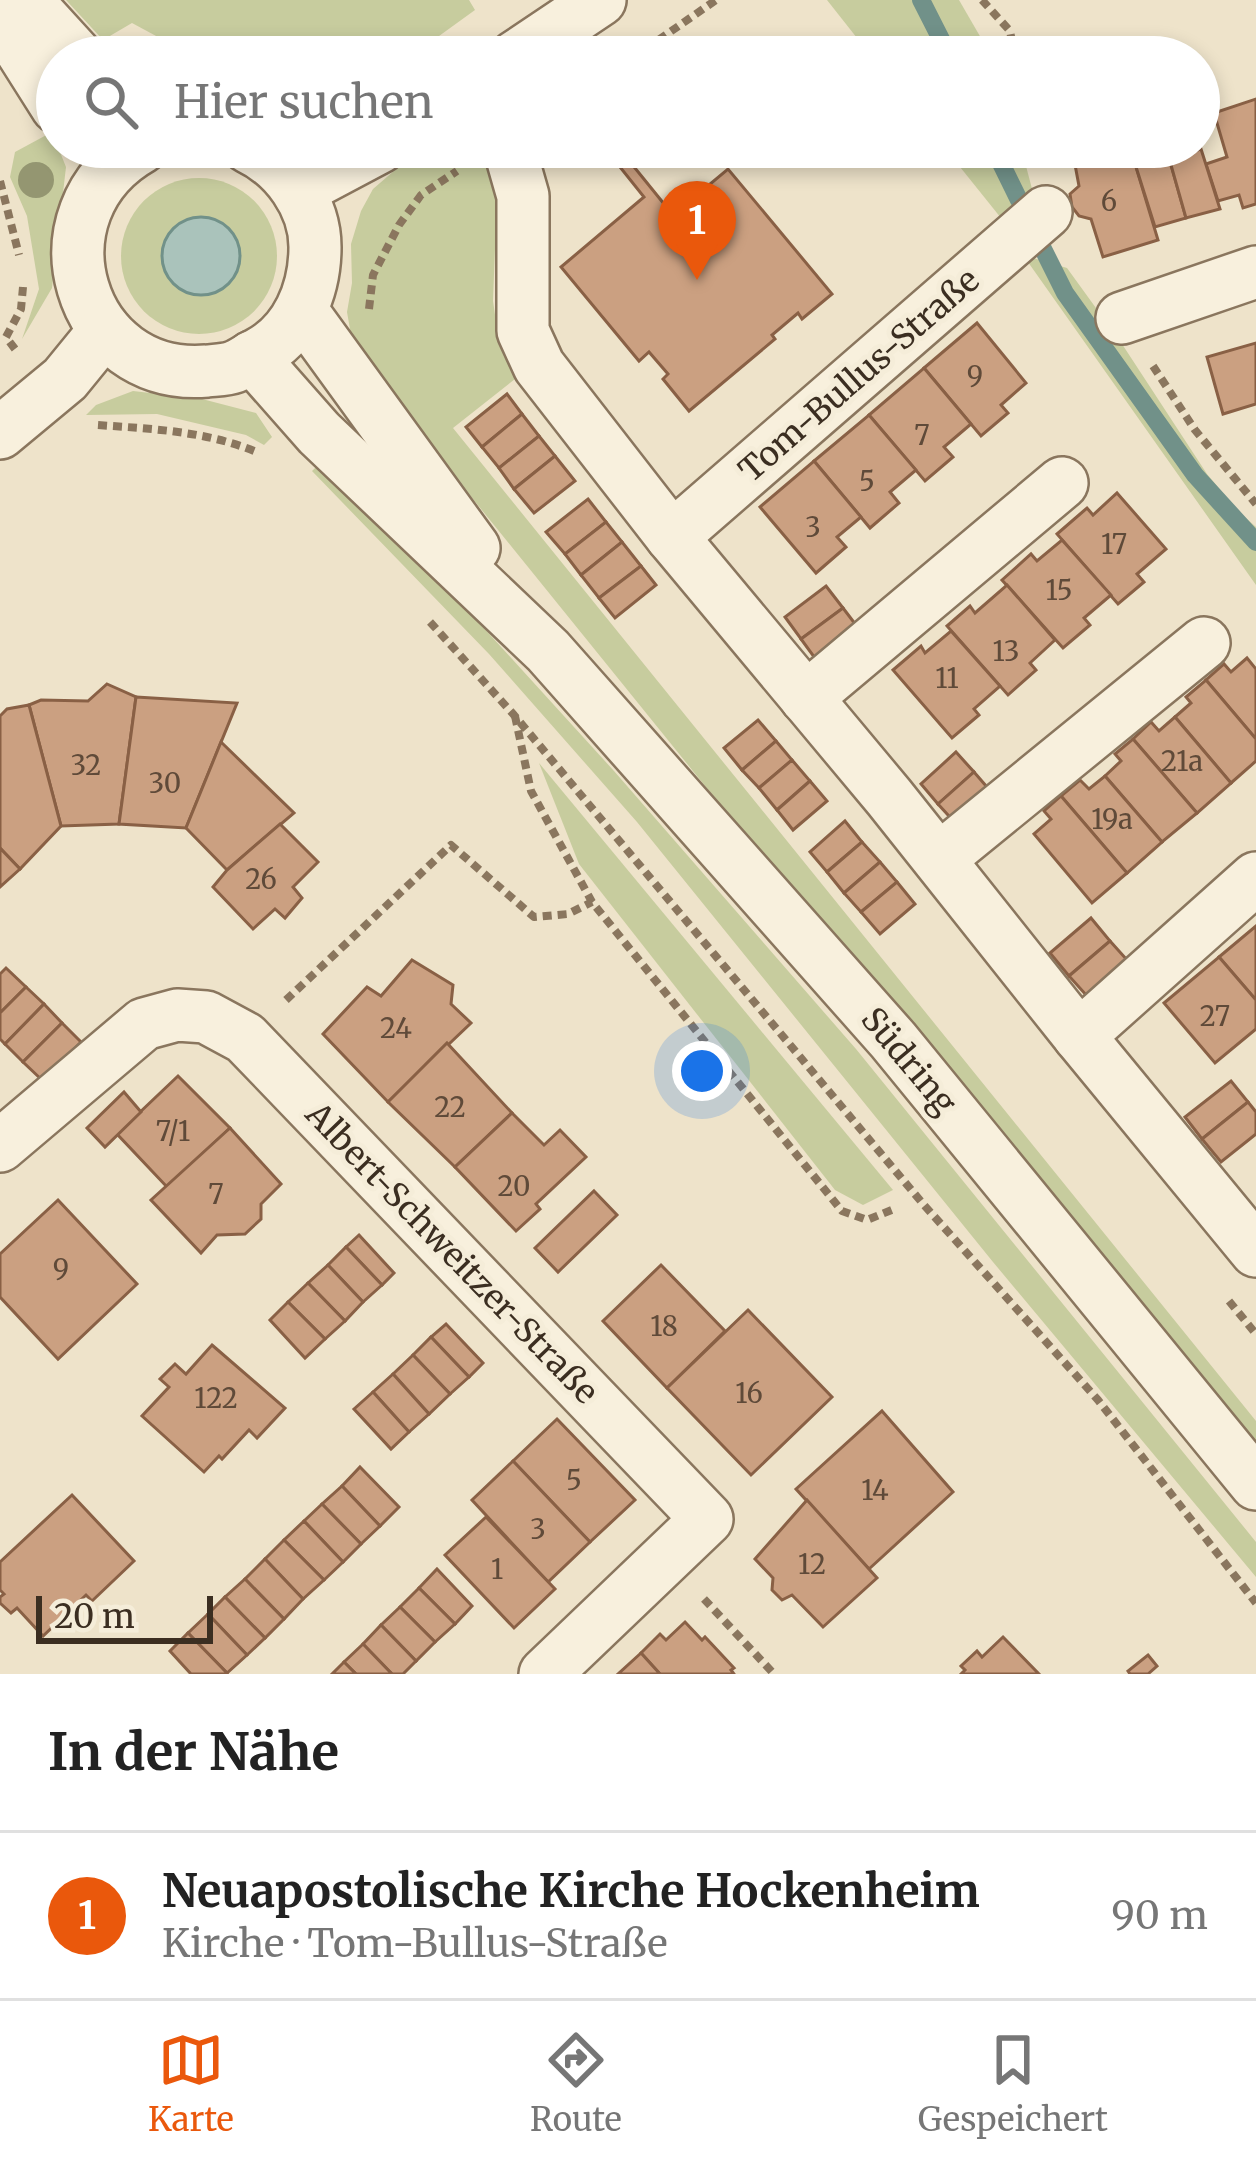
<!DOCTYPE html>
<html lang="de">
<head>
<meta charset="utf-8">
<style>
  :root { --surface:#fff; --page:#f6f6f6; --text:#222; --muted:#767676; --line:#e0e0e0; --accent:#ea580c }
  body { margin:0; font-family:Merriweather,serif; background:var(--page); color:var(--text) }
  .scale { position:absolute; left:36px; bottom:30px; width:177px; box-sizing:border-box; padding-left:12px; border:6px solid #3b2e21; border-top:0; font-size:33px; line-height:42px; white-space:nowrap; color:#3b2e21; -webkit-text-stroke:9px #f5edd9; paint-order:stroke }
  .you { position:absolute; left:702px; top:1071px; width:42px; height:42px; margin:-30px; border:9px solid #fff; border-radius:50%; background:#1a73e8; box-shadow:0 0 0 18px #1a73e833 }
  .badge { display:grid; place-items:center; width:78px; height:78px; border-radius:50%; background:var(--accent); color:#fff; font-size:39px; font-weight:700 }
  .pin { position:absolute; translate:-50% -99px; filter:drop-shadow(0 3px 6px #0008) }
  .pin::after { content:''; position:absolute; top:63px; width:42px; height:36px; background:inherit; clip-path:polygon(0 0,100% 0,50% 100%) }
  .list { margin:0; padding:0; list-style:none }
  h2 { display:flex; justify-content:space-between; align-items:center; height:156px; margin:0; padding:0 48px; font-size:51px }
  h2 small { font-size:39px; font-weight:400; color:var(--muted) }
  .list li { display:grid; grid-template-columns:78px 1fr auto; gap:36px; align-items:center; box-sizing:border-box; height:168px; padding:0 48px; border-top:3px solid var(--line) }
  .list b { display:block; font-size:45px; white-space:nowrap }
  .list p { margin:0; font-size:39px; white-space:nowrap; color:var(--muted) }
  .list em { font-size:39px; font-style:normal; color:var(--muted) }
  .icon { flex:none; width:66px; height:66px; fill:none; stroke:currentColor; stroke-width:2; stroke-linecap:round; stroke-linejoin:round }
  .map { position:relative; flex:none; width:1256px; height:1674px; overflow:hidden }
  .search { position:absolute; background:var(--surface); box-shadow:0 6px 18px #0003; left:36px; right:36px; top:36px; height:132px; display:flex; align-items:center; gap:30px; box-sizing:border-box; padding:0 42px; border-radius:66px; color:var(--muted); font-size:45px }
  .sheet { height:324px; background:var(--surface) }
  nav { display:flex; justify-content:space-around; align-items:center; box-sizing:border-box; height:168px; border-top:3px solid var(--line); background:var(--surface); font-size:33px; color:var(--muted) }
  nav a { display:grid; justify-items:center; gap:6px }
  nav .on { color:var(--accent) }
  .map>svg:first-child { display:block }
  .green { fill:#c7cc9e }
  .water { fill:#aac3bb; stroke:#719189; stroke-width:3 }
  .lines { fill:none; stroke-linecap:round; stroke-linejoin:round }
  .stream { stroke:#719189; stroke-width:18 }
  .building { fill:#cba081; stroke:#896045; stroke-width:3 }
  .street-casing { stroke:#8a765e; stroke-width:56 }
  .path { stroke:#8a765e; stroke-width:8; stroke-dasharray:9 6; stroke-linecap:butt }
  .street { stroke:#f8f0dd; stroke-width:51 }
  .tree { fill:#949671 }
  .labels { text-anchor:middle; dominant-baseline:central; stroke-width:10; stroke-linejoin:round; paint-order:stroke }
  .number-label { font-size:27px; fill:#5f4a39 }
  .street-label { font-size:33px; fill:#3b2e21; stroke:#f5edd9 }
</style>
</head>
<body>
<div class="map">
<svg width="1256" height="1674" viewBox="0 0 1256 1674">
  <rect width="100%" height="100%" fill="#eee3ca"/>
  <g class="green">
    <path d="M66 0H469L475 10 410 57H195L132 23 103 40Z"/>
    <path d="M827 0H959L992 57H872Z"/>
    <path d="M52 132 66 167 52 288 22 339 39 289 27 216 10 177 15 152Z"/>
    <path d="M444 147 482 148 499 166 506 197 495 249 493 301 499 342 515 379 453 428 1256 1421V1467L354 352 347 312 352 283 351 244 361 211 373 189 409 158Z"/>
    <path d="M944 147H1021L1036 204 1013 233Z"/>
    <circle cx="199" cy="256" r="78"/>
    <path d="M1023 255 1067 268 1122 344 1207 474 1238 511 1256 527V585Z"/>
    <path d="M133 391 202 399 256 413 272 437 264 445 246 435 157 414 86 415 96 405Z"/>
    <path d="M321 462 408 553 451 592 614 771 856 1049 1256 1542V1577L993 1262 637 822 489 654 312 471Z"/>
    <path d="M539 763 893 1190 863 1205 835 1190 579 864Z"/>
  </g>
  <circle class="water" cx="201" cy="256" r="39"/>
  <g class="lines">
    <g class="stream">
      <path d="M921 0 950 57"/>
      <path d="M993 147 1019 200"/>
      <path d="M1043 249 1065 293 1195 475 1256 542"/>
    </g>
  </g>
  <g class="building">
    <path d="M1256 99V204L1243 208 1239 195 1218 201 1206 164 1227 157 1214 113Z"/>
    <path d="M604 147H618L673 215 728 169 832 294 802 319 798 313 772 335 775 339 689 411 663 379 668 374 649 352 639 361 561 267 644 197Z"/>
    <path d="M1094 147H1130L1158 240 1103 257 1091 219 1079 216 1072 207 1070 194 1079 186 1073 154Z"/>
    <path d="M1143 147H1166L1186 218 1155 227 1131 151Z"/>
    <path d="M1201 149 1220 209 1186 218 1169 158Z"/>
    <path d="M977 323 1026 383 1001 405 1008 413 981 436 924 368Z"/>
    <path d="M1256 343V404L1223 414 1207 357Z"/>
    <path d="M924 368 971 424 944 447 953 457 925 481 869 415Z"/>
    <path d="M507 394 522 414 482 447 466 427Z"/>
    <path d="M522 414 539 436 499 468 482 447Z"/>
    <path d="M869 415 916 470 890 492 899 503 870 528 814 461Z"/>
    <path d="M539 436 555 456 514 489 499 468Z"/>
    <path d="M555 456 575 481 534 513 514 489Z"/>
    <path d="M814 461 861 517 837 537 846 547 816 573 760 507Z"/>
    <path d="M1117 493 1166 549 1137 574 1144 582 1118 604 1057 534 1087 508 1093 515Z"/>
    <path d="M588 499 606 522 565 554 546 532Z"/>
    <path d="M606 522 622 542 581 575 565 554Z"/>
    <path d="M1062 540 1111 595 1084 618 1090 625 1063 648 1002 580 1031 554 1037 561Z"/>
    <path d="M622 542 641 566 599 598 581 575Z"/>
    <path d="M641 566 656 585 615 618 599 598Z"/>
    <path d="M1007 585 1055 640 1030 663 1036 670 1008 695 947 626 970 606 975 613Z"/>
    <path d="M826 586 843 608 801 639 785 617Z"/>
    <path d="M843 608 859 629 817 661 801 639Z"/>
    <path d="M951 631 1000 686 974 709 979 715 952 738 893 670 921 646 925 653Z"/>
    <path d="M1247 658 1256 669V739L1206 680 1224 664 1231 672Z"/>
    <path d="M1206 680 1256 739V761L1231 783 1175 717 1191 703 1186 697Z"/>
    <path d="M107 684 136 697 119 824 61 826 29 705 41 700 88 701Z"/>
    <path d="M136 697 237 703 186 828 119 824Z"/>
    <path d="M29 705 61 826 20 869 0 848V716L7 709Z"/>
    <path d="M1175 717 1231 783 1197 813 1133 739 1151 722 1159 731Z"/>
    <path d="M758 720 776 741 742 770 724 748Z"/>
    <path d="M1133 739 1197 813 1162 842 1105 776 1121 761 1115 754Z"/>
    <path d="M776 741 792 760 759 788 742 770Z"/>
    <path d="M221 742 294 813 227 870 186 828Z"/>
    <path d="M956 752 974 772 938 804 921 784Z"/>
    <path d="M792 760 810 781 777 810 759 788Z"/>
    <path d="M974 772 993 794 958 826 938 804Z"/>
    <path d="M1105 776 1162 842 1127 873 1061 796 1080 780 1089 789Z"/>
    <path d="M810 781 827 801 793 830 777 810Z"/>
    <path d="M1061 796 1127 873 1092 903 1034 834 1051 819 1044 811Z"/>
    <path d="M845 821 862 842 827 872 810 852Z"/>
    <path d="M280 824 318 862 293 887 302 898 285 918 275 909 253 929 213 887 227 870Z"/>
    <path d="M862 842 880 862 844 893 827 872Z"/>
    <path d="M0 848 20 869 0 887Z"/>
    <path d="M880 862 897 882 861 912 844 893Z"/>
    <path d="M897 882 915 904 880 934 861 912Z"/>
    <path d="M1091 918 1110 941 1069 976 1050 953Z"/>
    <path d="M1256 926V1000L1219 957Z"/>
    <path d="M1110 941 1128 961 1087 996 1069 976Z"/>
    <path d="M1219 957 1256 1000V1029L1215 1063 1164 1003Z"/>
    <path d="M412 960 453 985 451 1004 471 1023 388 1102 323 1034 367 987 381 996Z"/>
    <path d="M6 968 26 987 0 1013V974Z"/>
    <path d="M26 987 44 1004 5 1044 0 1039V1013Z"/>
    <path d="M44 1004 62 1023 23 1062 5 1044Z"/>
    <path d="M62 1023 81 1042 43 1081 23 1062Z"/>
    <path d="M447 1043 512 1113 455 1167 388 1102Z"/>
    <path d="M178 1076 230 1128 167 1187 117 1134Z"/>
    <path d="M1231 1081 1248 1102 1202 1139 1185 1117Z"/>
    <path d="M124 1092 141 1112 105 1147 87 1128Z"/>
    <path d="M1248 1102 1256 1112V1134L1221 1162 1202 1139Z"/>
    <path d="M512 1113 544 1145 560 1130 586 1157 536 1204 540 1209 516 1231 455 1167Z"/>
    <path d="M230 1128 281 1184 261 1204V1219L245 1234 217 1235 201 1253 151 1200Z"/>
    <path d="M594 1191 617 1215 558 1272 535 1248Z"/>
    <path d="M58 1200 137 1284 58 1359 0 1297V1254Z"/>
    <path d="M359 1235 394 1273 382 1285 346 1247Z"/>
    <path d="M346 1247 382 1285 363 1302 328 1265Z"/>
    <path d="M328 1265 363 1302 345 1321 308 1283Z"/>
    <path d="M661 1265 725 1331 667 1388 603 1321Z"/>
    <path d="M308 1283 345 1321 325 1339 288 1302Z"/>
    <path d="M288 1302 325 1339 305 1358 270 1320Z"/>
    <path d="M748 1310 832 1397 751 1475 667 1388Z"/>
    <path d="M446 1324 483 1363 469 1377 431 1337Z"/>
    <path d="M431 1337 469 1377 450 1394 413 1355Z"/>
    <path d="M212 1345 285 1408 257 1438 249 1430 222 1459 219 1456 204 1472 142 1416 169 1387 160 1379 175 1364 186 1374Z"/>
    <path d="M413 1355 450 1394 429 1414 393 1374Z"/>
    <path d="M393 1374 429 1414 409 1432 373 1392Z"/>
    <path d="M373 1392 409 1432 391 1449 354 1409Z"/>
    <path d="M882 1411 953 1492 869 1569 796 1489Z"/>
    <path d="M557 1419 635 1500 590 1542 513 1461Z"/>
    <path d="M513 1461 590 1542 548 1582 472 1500Z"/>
    <path d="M360 1467 399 1507 380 1526 342 1486Z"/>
    <path d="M342 1486 380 1526 361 1544 322 1504Z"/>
    <path d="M72 1495 134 1561 92 1601 86 1595 43 1636 17 1608 11 1613 0 1603V1597L4 1594 0 1590V1562Z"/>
    <path d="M807 1500 877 1578 823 1627 792 1595 782 1600 772 1590 773 1578 755 1559Z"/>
    <path d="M322 1504 361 1544 343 1562 304 1521Z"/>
    <path d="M486 1517 555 1589 514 1628 445 1555Z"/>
    <path d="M304 1521 343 1562 324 1580 284 1540Z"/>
    <path d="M284 1540 324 1580 303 1599 265 1559Z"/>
    <path d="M265 1559 303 1599 284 1619 245 1579Z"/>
    <path d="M437 1569 472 1606 455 1624 419 1588Z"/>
    <path d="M245 1579 284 1619 265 1638 225 1597Z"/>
    <path d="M419 1588 455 1624 435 1642 400 1607Z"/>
    <path d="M225 1597 265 1638 247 1655 208 1614Z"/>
    <path d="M400 1607 435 1642 416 1661 381 1625Z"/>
    <path d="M208 1614 247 1655 227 1673 188 1633Z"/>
    <path d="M685 1622 702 1640 705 1637 734 1668 731 1670 734 1674H660L641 1653 660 1634 666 1640Z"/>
    <path d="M381 1625 416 1661 403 1674H392L363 1644Z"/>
    <path d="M188 1633 227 1673 226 1674H191L170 1651Z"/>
    <path d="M1003 1637 1039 1674H961L965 1670 961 1666 977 1651 982 1657Z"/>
    <path d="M363 1644 392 1674H356L344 1662Z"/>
    <path d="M641 1653 660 1674H618Z"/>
    <path d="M1148 1655 1157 1666 1148 1674H1130L1128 1671Z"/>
    <path d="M344 1662 356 1674H332Z"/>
  </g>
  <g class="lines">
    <defs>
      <g id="street">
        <path d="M26 0 78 57"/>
        <path d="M0 17 57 107"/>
        <path d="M515 57 600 0"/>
        <path d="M142 147C27 212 78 382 207 371 216 370 226 370 234 367 242 364 250 358 258 354 297 334 315 290 315 247 315 205 286 165 248 147"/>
        <path d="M509 147 523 196V331L539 366 672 537 889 797 1079 1036 1256 1251"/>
        <path d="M299 190 380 147"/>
        <path d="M302 311 474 548"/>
        <path d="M1122 318 1256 272"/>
        <path d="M252 357 319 433 548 651 893 1040 1256 1484"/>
        <path d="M0 433 65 379 105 330"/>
        <path d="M672 537 1046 212"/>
        <path d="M806 698 1062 483"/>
        <path d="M939 859 1204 643"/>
        <path d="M1079 1036 1256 878"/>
        <path d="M0 1146 144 1024 177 1015 206 1017 245 1038 707 1519 545 1674"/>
      </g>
    </defs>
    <use href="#street" class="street-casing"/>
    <g class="path">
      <path d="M982 0 1010 31 1015 57"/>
      <path d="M634 57 716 0"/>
      <path d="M0 181 19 255"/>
      <path d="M369 309 373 275 399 225 421 195 457 171"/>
      <path d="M15 349 6 337 21 309 23 287"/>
      <path d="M1153 366 1195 430 1256 504"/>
      <path d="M98 425C153 429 207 431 259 453"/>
      <path d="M430 622 514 715 924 1205 1098 1400 1256 1603"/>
      <path d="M515 716 531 791 592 902 842 1211 867 1220 894 1209"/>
      <path d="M286 1000 451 845 534 917 568 914 592 902"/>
      <path d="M1229 1301 1256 1334"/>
      <path d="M704 1599 774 1674"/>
    </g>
    <use href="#street" class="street"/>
  </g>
  <circle class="tree" cx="36" cy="180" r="18"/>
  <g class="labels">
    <g class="number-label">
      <text x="1109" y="201">6</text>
      <text x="975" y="376">9</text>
      <text x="922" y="435">7</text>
      <text x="867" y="481">5</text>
      <text x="813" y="527">3</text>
      <text x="1114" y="544">17</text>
      <text x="1059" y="590">15</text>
      <text x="1006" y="651">13</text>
      <text x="947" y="678">11</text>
      <text x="1182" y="761">21a</text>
      <text x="86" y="765">32</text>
      <text x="165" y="783">30</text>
      <text x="1112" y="819">19a</text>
      <text x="261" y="879">26</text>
      <text x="1215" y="1016">27</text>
      <text x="396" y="1028">24</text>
      <text x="450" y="1107">22</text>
      <text x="173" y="1131">7/1</text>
      <text x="514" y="1186">20</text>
      <text x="216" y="1194">7</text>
      <text x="61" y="1269">9</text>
      <text x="664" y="1326">18</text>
      <text x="749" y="1393">16</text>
      <text x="216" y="1398">122</text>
      <text x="574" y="1480">5</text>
      <text x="875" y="1490">14</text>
      <text x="538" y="1529">3</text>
      <text x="812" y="1564">12</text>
      <text x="497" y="1569">1</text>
    </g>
    <g class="street-label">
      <text transform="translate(859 375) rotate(-41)">Tom-Bullus-Straße</text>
      <text transform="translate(909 1061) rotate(50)">Südring</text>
      <text transform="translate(452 1253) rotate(46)">Albert-Schweitzer-Straße</text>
    </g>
  </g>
</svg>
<div class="scale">20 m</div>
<div class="you"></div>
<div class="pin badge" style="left:697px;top:280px">1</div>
<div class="search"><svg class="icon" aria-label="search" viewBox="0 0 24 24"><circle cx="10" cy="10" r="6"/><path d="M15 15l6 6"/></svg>Hier suchen</div>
</div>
<section class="sheet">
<h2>In der Nähe<small></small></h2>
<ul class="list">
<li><span class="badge">1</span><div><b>Neuapostolische Kirche Hockenheim</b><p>Kirche · Tom-Bullus-Straße</p></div><em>90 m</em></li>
</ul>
</section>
<nav>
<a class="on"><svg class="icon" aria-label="map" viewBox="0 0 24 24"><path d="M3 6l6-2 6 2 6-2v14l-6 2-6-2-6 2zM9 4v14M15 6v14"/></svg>Karte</a>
<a><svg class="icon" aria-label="directions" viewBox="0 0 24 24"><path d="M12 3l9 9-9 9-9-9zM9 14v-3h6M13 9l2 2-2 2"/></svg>Route</a>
<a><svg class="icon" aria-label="saved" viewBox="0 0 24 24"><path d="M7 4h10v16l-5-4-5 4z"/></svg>Gespeichert</a>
</nav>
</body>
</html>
